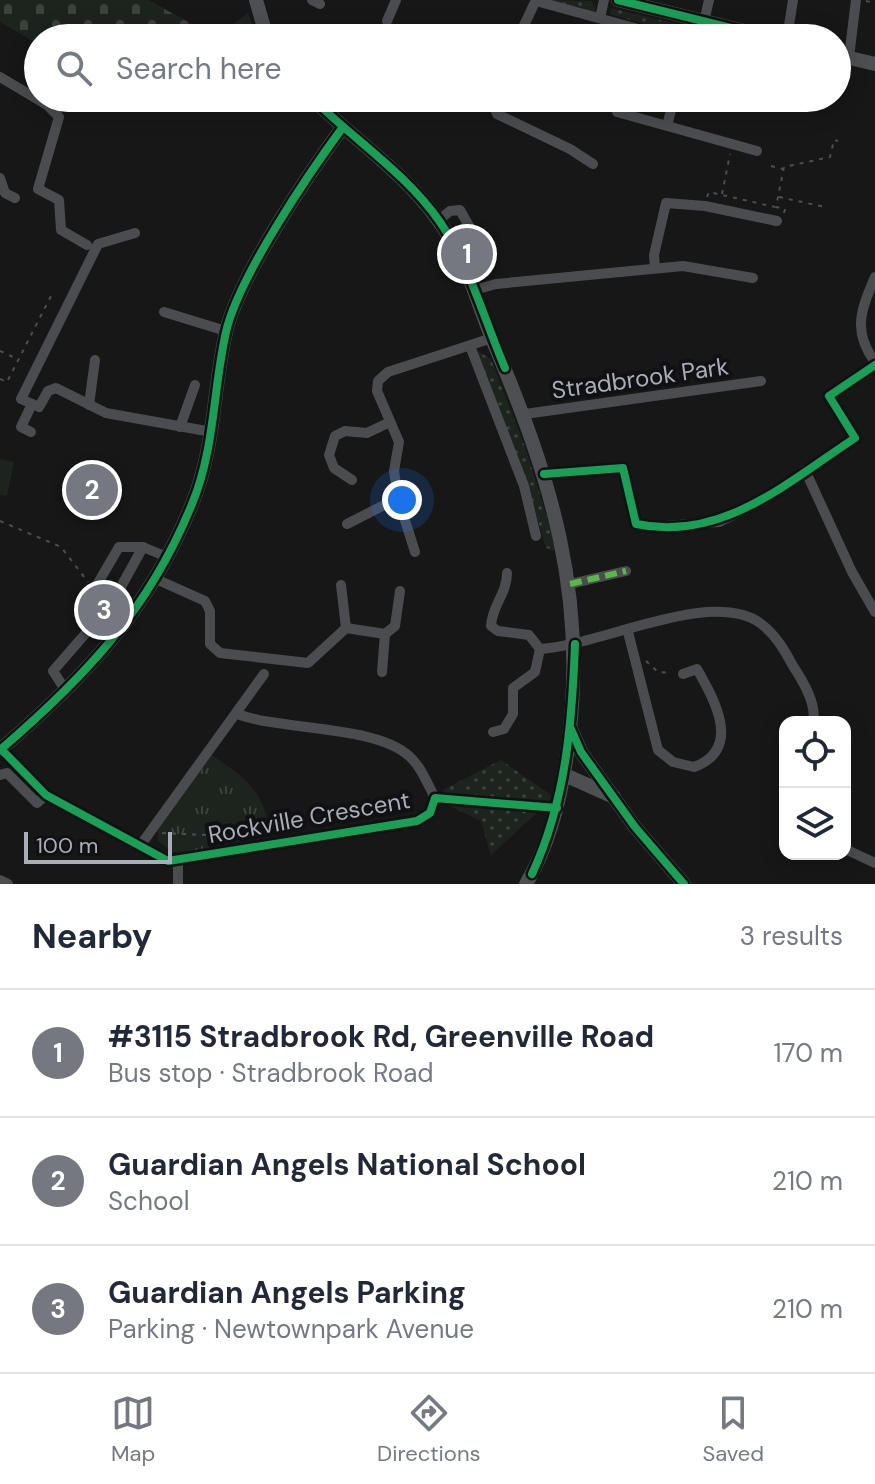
<!DOCTYPE html>
<html lang="en">
<head>
<meta charset="utf-8">
<style>
  :root { --surface:#fff; --page:#f2f2f3; --text:#1f2937; --muted:#747a83; --line:#e0e1e3; --accent:#757880 }
  body { margin:0; font-family:"DM Sans",sans-serif; background:var(--page); color:var(--text) }
  .controls { position:absolute; right:24px; bottom:24px; display:grid; overflow:hidden; border-radius:16px; box-shadow:0 4px 20px #0003 }
  .controls button { width:72px; height:72px; display:grid; place-items:center; padding:0; border:0; border-bottom:2px solid var(--line); background:var(--surface); color:var(--text); font:40px sans-serif }
  .scale { position:absolute; left:24px; bottom:20px; width:148px; box-sizing:border-box; padding-left:8px; border:4px solid #a8adb8; border-top:0; font-size:22px; line-height:28px; white-space:nowrap; color:#a8adb8; -webkit-text-stroke:6px #111113; paint-order:stroke }
  .you { position:absolute; left:402px; top:500px; width:28px; height:28px; margin:-20px; border:6px solid #fff; border-radius:50%; background:#1a73e8; box-shadow:0 0 0 12px #1a73e833 }
  .badge { display:grid; place-items:center; width:52px; height:52px; border-radius:50%; background:var(--accent); color:#fff; font-size:26px; font-weight:700 }
  .pin { position:absolute; translate:-50% -50%; border:4px solid #fff; box-shadow:0 2px 8px #0006 }
  .list { margin:0; padding:0; list-style:none }
  h2 { display:flex; justify-content:space-between; align-items:center; height:104px; margin:0; padding:0 32px; font-size:34px }
  h2 small { font-size:26px; font-weight:400; color:var(--muted) }
  .list li { display:grid; grid-template-columns:52px 1fr auto; gap:24px; align-items:center; box-sizing:border-box; height:128px; padding:0 32px; border-top:2px solid var(--line) }
  .list b { display:block; font-size:30px; white-space:nowrap }
  .list p { margin:0; font-size:26px; white-space:nowrap; color:var(--muted) }
  .list em { font-size:26px; font-style:normal; color:var(--muted) }
  .icon { flex:none; width:44px; height:44px; fill:none; stroke:currentColor; stroke-width:2; stroke-linecap:round; stroke-linejoin:round }
  .map { position:relative; flex:none; width:875px; height:884px; overflow:hidden }
  .search { position:absolute; background:var(--surface); box-shadow:0 4px 20px #0003; left:24px; right:24px; top:24px; height:88px; display:flex; align-items:center; gap:20px; box-sizing:border-box; padding:0 28px; border-radius:44px; color:var(--muted); font-size:30px }
  .sheet { height:488px; background:var(--surface) }
  nav { display:flex; justify-content:space-around; align-items:center; box-sizing:border-box; height:112px; border-top:2px solid var(--line); background:var(--surface); font-size:22px; color:var(--muted) }
  nav a { display:grid; justify-items:center; gap:4px }
  nav .on { color:var(--accent) }
  .map>svg:first-child { display:block }
  .grass { fill:url(#grass-dots) }
  .forest { fill:url(#forest-firs) }
  .cemetery { fill:url(#cemetery-stones) }
  .park { fill:url(#park-tufts) }
  .pitch { fill:#1d241e }
  .lines { fill:none; stroke-linecap:round; stroke-linejoin:round }
  .path { stroke:#4d4e52; stroke-width:2; stroke-dasharray:4 6; stroke-linecap:butt }
  .minor { stroke:#4b4c50; stroke-width:10 }
  .major { stroke:#4d4f52; stroke-width:14 }
  .quiet { stroke:#58b947; stroke-width:6; stroke-dasharray:12 6; stroke-linecap:butt }
  .cycleway-casing { stroke:#111113; stroke-width:13 }
  .cycleway { stroke:#1a9f57; stroke-width:8 }
  .labels { text-anchor:middle; dominant-baseline:central; stroke-width:8; stroke-linejoin:round; paint-order:stroke }
  .street-label { font-size:24px; fill:#a8adb8; stroke:#111113 }
</style>
</head>
<body>
<div class="map">
<svg width="875" height="884" viewBox="0 0 875 884">
  <defs>
    <pattern id="grass-dots" width="8" height="8" patternUnits="userSpaceOnUse" patternTransform="scale(2)"><rect width="8" height="8" fill="#1d241e"/><path d="M2 2h.1M6 6h.1" fill="none" stroke="#3b413d" stroke-width="1.8" stroke-linecap="round"/></pattern>
    <pattern id="forest-firs" width="22" height="20" patternUnits="userSpaceOnUse" patternTransform="scale(2)"><rect width="22" height="20" fill="#1d241e"/><path d="M5 1l3.5 6h-7zM16 11l3.5 6h-7z" fill="#3b413d"/></pattern>
    <pattern id="cemetery-stones" width="16" height="16" patternUnits="userSpaceOnUse" patternTransform="scale(2)"><rect width="16" height="16" fill="#1d241e"/><path d="M2 7V4a2 2 0 0 1 4 0v3zM10 15v-3a2 2 0 0 1 4 0v3z" fill="#3b413d"/></pattern>
    <pattern id="park-tufts" width="24" height="20" patternUnits="userSpaceOnUse" patternTransform="scale(2)"><rect width="24" height="20" fill="#1d241e"/><path d="M3 7l-1-3M5 7V3M7 7l1-3M15 17l-1-3M17 17v-4M19 17l1-3" fill="none" stroke="#3b413d"/></pattern>
  </defs>
  <rect width="100%" height="100%" fill="#171717"/>
  <g class="grass">
    <path d="M551 0 592 1 596 13Z"/>
    <path d="M611 8 734 38H691L610 14Z"/>
    <path d="M476 350 491 359 525 447 558 552 546 548 527 482Z"/>
    <path d="M501 760 551 795 548 810 541 809 491 855 481 821 446 804 443 790Z"/>
  </g>
  <path class="forest" d="M148 0 216 37 248 13 256 38H163Z"/>
  <path class="cemetery" d="M0 0H148L203 30 199 38H38V44L0 22Z"/>
  <path class="park" d="M212 755C248 780 263 790 271 835L183 853 172 852 158 841V830Z"/>
  <path class="pitch" d="M0 459 14 462 7 496 0 495Z"/>
  <g class="lines">
    <g class="path">
      <path d="M866 1 875 3"/>
      <path d="M771 166 783 169"/>
      <path d="M722 194 730 154"/>
      <path d="M707 197 709 192 775 207"/>
      <path d="M779 197 825 207"/>
      <path d="M784 213 785 209 776 207 784 167 830 157 834 140 838 141"/>
      <path d="M0 351 17 359"/>
      <path d="M0 379 7 382 52 294"/>
      <path d="M853 434 829 396 870 369"/>
      <path d="M554 473 623 468 636 524 642 525"/>
      <path d="M0 521 61 547 88 582"/>
      <path d="M646 661 658 672 671 673"/>
      <path d="M444 800 546 807"/>
      <path d="M162 833 248 837"/>
    </g>
    <g class="minor">
      <path d="M312 0 320 4"/>
      <path d="M536 1 671 38"/>
      <path d="M600 18 604 0"/>
      <path d="M387 21 396 0"/>
      <path d="M704 22 709 0"/>
      <path d="M518 38 536 0"/>
      <path d="M787 38 793 0"/>
      <path d="M849 57 856 0"/>
      <path d="M0 77 47 105 59 117 38 189 59 200 61 230 87 245"/>
      <path d="M491 98 497 114 570 149 593 164"/>
      <path d="M617 112 757 151"/>
      <path d="M667 126 674 98"/>
      <path d="M0 178 5 193 15 198"/>
      <path d="M439 220 450 211 460 210 490 263 471 284"/>
      <path d="M135 233 98 244 21 399 39 407 48 391 56 388 106 413 212 432"/>
      <path d="M655 268 654 255 666 203 705 206 777 221"/>
      <path d="M875 277C861 310 852 331 875 362"/>
      <path d="M474 290 496 284 683 266 753 278"/>
      <path d="M164 312 226 331"/>
      <path d="M470 346 524 486 536 536"/>
      <path d="M89 405 95 360"/>
      <path d="M525 414 761 381"/>
      <path d="M180 427 195 385"/>
      <path d="M31 432 21 427 32 404"/>
      <path d="M805 470 852 572 875 612"/>
      <path d="M352 480 334 468 329 455 335 436 345 431 367 433 390 422"/>
      <path d="M347 524 398 498"/>
      <path d="M651 527 719 522 764 500 847 443"/>
      <path d="M415 552 398 498 394 471 399 442 377 391 378 381 388 372 492 338"/>
      <path d="M507 573C507 594 492 605 491 626L498 631 529 635 540 649"/>
      <path d="M156 579 205 601 210 611V644L220 653 308 663 346 628 341 585"/>
      <path d="M570 584 626 571"/>
      <path d="M112 603 143 547"/>
      <path d="M346 628 385 634 395 626 400 591"/>
      <path d="M628 632 658 750 673 762 694 767C743 749 714 699 697 669L683 674"/>
      <path d="M382 672 385 634"/>
      <path d="M66 691 53 671 112 603 95 588 119 547H143L167 557"/>
      <path d="M493 732 504 729 513 714V688L535 672 540 649C600 646 710 588 760 623 775 634 784 649 793 666 803 681 817 704 813 722"/>
      <path d="M1 749 46 795 168 861 417 821 430 813 435 798C428 785 421 766 409 756 375 725 284 731 237 714"/>
      <path d="M0 775 7 773 37 803 46 795"/>
      <path d="M140 846 264 674"/>
      <path d="M845 849 875 863"/>
      <path d="M178 862V884"/>
      <path d="M0 880 8 884"/>
    </g>
    <g class="major">
      <path d="M256 0 267 38"/>
      <path d="M618 0 772 38"/>
      <path d="M837 55 875 64"/>
      <path d="M312 98C353 139 404 172 438 220 465 256 476 299 493 341 551 478 588 595 568 746 562 794 551 842 526 884"/>
      <path d="M571 729 581 752 635 827 684 884"/>
      <path d="M0 750C85 677 149 610 192 504 215 449 213 389 226 332 238 278 309 173 343 127"/>
      <path d="M565 775 614 797"/>
    </g>
    <path class="quiet" d="M570 584 626 571"/>
    <defs>
      <g id="cycleway">
        <path d="M618 0 772 38"/>
        <path d="M312 98C354 140 406 173 440 222 470 266 484 319 505 368"/>
        <path d="M544 474 623 468 636 524C722 542 788 482 855 438L829 396 875 365"/>
        <path d="M571 729 581 752 635 827 684 884"/>
        <path d="M1 749 46 795 168 861 417 821 430 813 435 798 557 808"/>
        <path d="M0 750C85 677 149 610 192 504 215 449 213 389 226 332 238 278 309 173 343 127"/>
        <path d="M532 874C566 801 572 724 575 644"/>
      </g>
    </defs>
    <use href="#cycleway" class="cycleway-casing"/>
    <use href="#cycleway" class="cycleway"/>
  </g>
  <g class="labels">
    <g class="street-label">
      <text transform="translate(640 378) rotate(-8)">Stradbrook Park</text>
      <text transform="translate(309 817) rotate(-10)">Rockville Crescent</text>
    </g>
  </g>
</svg>
<div class="controls">
<button><svg class="icon" aria-label="locate" viewBox="0 0 24 24"><circle cx="12" cy="12" r="6"/><path d="M12 2v4M12 18v4M2 12h4M18 12h4"/></svg></button>
<button><svg class="icon" aria-label="layers" viewBox="0 0 24 24"><path d="M12 4l9 5-9 5-9-5zM3 14l9 5 9-5"/></svg></button>
</div>
<div class="scale">100 m</div>
<div class="you"></div>
<div class="pin badge" style="left:467px;top:254px">1</div>
<div class="pin badge" style="left:92px;top:490px">2</div>
<div class="pin badge" style="left:104px;top:610px">3</div>
<div class="search"><svg class="icon" aria-label="search" viewBox="0 0 24 24"><circle cx="10" cy="10" r="6"/><path d="M15 15l6 6"/></svg>Search here</div>
</div>
<section class="sheet">
<h2>Nearby<small>3 results</small></h2>
<ul class="list">
<li><span class="badge">1</span><div><b>#3115 Stradbrook Rd, Greenville Road</b><p>Bus stop · Stradbrook Road</p></div><em>170 m</em></li>
<li><span class="badge">2</span><div><b>Guardian Angels National School</b><p>School</p></div><em>210 m</em></li>
<li><span class="badge">3</span><div><b>Guardian Angels Parking</b><p>Parking · Newtownpark Avenue</p></div><em>210 m</em></li>
</ul>
</section>
<nav>
<a class="on"><svg class="icon" aria-label="map" viewBox="0 0 24 24"><path d="M3 6l6-2 6 2 6-2v14l-6 2-6-2-6 2zM9 4v14M15 6v14"/></svg>Map</a>
<a><svg class="icon" aria-label="directions" viewBox="0 0 24 24"><path d="M12 3l9 9-9 9-9-9zM9 14v-3h6M13 9l2 2-2 2"/></svg>Directions</a>
<a><svg class="icon" aria-label="saved" viewBox="0 0 24 24"><path d="M7 4h10v16l-5-4-5 4z"/></svg>Saved</a>
</nav>
</body>
</html>
